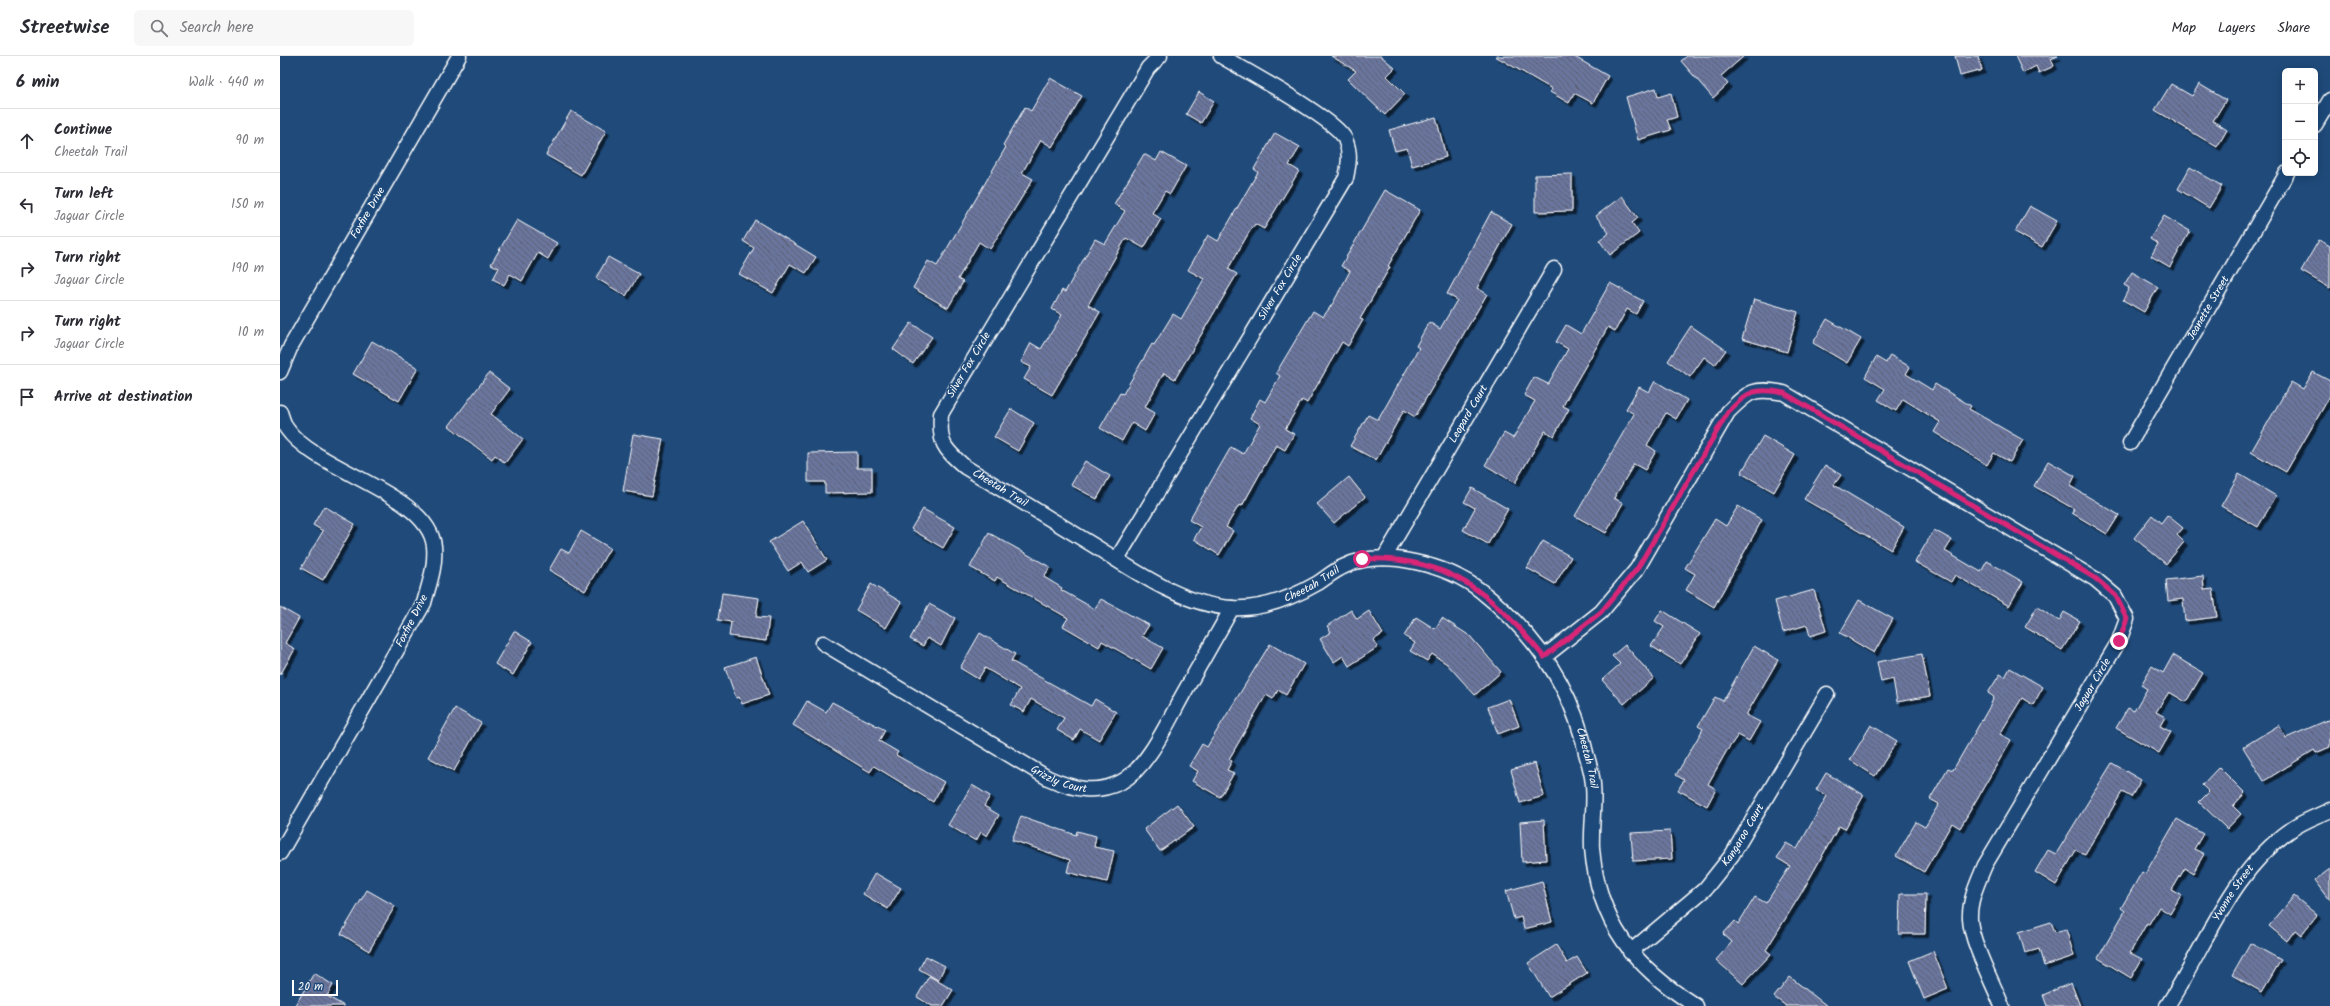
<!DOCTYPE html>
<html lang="en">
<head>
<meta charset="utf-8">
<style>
  :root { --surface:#fff; --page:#f7f7f7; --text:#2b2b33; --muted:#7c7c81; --line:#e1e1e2 }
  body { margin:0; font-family:Kalam,sans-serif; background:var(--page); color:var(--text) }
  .controls { position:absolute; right:12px; top:12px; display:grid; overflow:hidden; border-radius:6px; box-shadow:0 2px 10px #0003 }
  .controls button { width:36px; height:36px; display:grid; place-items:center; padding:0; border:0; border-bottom:1px solid var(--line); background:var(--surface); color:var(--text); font:20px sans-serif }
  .scale { position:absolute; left:12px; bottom:10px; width:46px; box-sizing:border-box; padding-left:4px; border:2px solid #fff; border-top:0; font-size:11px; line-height:14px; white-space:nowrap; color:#fff; -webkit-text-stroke:3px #1f4a7a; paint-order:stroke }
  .stop { position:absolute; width:12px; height:12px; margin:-9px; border:3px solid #db2777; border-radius:50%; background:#fff }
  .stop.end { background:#db2777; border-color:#fff; box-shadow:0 1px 4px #0008 }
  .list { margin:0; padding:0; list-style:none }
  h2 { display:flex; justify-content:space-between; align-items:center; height:52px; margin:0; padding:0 16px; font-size:17px }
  h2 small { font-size:13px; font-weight:400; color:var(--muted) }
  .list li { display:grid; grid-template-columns:26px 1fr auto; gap:12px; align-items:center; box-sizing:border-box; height:64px; padding:0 16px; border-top:1px solid var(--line) }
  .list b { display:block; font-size:15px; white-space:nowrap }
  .list p { margin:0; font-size:13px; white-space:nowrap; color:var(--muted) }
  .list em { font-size:13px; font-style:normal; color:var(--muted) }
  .icon { flex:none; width:22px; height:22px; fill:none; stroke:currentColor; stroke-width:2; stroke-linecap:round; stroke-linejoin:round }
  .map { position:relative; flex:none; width:2050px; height:950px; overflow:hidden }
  header { display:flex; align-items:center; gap:24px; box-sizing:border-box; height:56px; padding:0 20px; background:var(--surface); border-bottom:1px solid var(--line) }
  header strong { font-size:19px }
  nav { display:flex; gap:22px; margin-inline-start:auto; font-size:14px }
  .search { width:280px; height:36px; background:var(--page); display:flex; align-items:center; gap:10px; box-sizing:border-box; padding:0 14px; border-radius:6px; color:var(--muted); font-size:15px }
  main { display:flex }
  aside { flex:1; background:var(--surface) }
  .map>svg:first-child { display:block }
  .building { fill:url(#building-back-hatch); stroke:#fff; filter:url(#shadow) }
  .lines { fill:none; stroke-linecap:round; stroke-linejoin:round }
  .street-casing { stroke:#fff; stroke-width:17 }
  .street { stroke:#1f4a7a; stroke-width:14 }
  .route { stroke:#db2777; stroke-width:5 }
  .labels { text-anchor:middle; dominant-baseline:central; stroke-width:3; stroke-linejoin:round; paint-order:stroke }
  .street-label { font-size:11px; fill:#fff; stroke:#1f4a7a }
</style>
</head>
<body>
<header>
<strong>Streetwise</strong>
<div class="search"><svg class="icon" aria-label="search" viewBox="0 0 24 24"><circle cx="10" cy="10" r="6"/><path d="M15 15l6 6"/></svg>Search here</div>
<nav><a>Map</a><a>Layers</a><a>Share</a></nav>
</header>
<main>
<aside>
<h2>6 min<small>Walk · 440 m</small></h2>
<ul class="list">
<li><svg class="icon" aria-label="ahead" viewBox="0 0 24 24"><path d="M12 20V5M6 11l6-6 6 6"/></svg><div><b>Continue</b><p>Cheetah Trail</p></div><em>90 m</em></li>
<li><svg class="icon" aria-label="left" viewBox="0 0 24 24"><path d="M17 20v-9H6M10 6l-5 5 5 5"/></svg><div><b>Turn left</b><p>Jaguar Circle</p></div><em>150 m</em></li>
<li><svg class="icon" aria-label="right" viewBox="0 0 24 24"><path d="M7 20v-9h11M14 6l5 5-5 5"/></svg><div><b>Turn right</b><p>Jaguar Circle</p></div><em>190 m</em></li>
<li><svg class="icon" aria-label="right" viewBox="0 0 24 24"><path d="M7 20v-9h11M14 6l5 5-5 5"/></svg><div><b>Turn right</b><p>Jaguar Circle</p></div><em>10 m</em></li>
<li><svg class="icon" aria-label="arrive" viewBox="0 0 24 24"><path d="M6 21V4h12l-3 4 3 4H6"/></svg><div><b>Arrive at destination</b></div></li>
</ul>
</aside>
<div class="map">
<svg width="2050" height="950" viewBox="0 0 2050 950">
  <defs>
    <pattern id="building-back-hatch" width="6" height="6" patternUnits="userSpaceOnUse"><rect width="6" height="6" fill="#6b749d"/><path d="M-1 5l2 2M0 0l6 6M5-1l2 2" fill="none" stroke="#5c6074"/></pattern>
    <filter id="shadow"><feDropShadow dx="3.5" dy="3.5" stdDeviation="0" flood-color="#0009"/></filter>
  </defs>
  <rect width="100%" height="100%" fill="#1f4a7a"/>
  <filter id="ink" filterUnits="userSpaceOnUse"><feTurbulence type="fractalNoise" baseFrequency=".025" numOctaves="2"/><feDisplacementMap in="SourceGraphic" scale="8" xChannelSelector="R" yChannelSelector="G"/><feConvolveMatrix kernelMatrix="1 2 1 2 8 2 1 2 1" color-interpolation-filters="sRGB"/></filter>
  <g filter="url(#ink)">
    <g class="building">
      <path d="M1051 0H1101L1115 12 1107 20 1125 38 1105 59 1068 23 1076 15Z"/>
      <path d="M1215 0H1293L1328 20 1313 47 1294 37 1289 47 1270 36 1272 33Z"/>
      <path d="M1407 0H1464L1441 20 1448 28 1433 42 1401 5Z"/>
      <path d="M1675 0H1698L1702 14 1680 20Z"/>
      <path d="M1735 0H1778L1771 3 1774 10 1759 17 1756 10 1743 17Z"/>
      <path d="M770 22 802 40 772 91 761 84 742 117 753 123 710 193 699 186 678 223 683 226 668 252 633 232 648 205 657 210 726 91 723 89 745 51 751 55Z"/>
      <path d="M1891 28 1912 40 1919 28 1946 44 1933 65 1947 74 1937 91 1875 54Z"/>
      <path d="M1376 32 1378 41 1391 37 1397 61 1387 64 1391 74 1358 84 1346 41Z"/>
      <path d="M919 36 934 45 921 67 906 58Z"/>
      <path d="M291 55 326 75 301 119 266 99Z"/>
      <path d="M1156 61 1166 101 1132 110 1127 92 1115 95 1109 74Z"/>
      <path d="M995 77 1020 91 1009 109 1019 115 984 173 975 168 968 178 948 213 957 218 895 323 884 317 865 351 875 357 865 375 852 367 842 385 820 372 840 337 843 338 872 288 874 289 893 258 901 263 924 223 908 214 928 179 938 185 978 116 974 113Z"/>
      <path d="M881 96 906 110 890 138 885 135 872 157 881 163 864 192 846 182 808 249 820 256 772 339 744 323 751 311 741 306 751 287 761 293 782 259 772 253 782 234 785 236 815 183 825 188 845 155 834 148 864 98 876 105Z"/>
      <path d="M1910 111 1942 130 1929 152 1898 133Z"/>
      <path d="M1292 118V155L1255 156V119Z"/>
      <path d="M1105 134 1140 154 1108 210 1110 211 1080 263 1083 264 1068 290 1062 286 1027 347 1022 344 1005 373 1014 378 1005 394 996 389 962 450 959 449 946 471 953 475 939 499 914 483 921 471 909 464 951 391 963 398 980 368 970 362 980 343 985 346 1000 320 996 317 1033 255 1043 261 1053 247 1070 215 1061 210Z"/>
      <path d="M1342 140 1358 162 1352 167 1359 177 1330 199 1319 184 1329 177 1316 160Z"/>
      <path d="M1750 150 1777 165 1762 191 1735 176Z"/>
      <path d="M1211 156 1232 168 1197 232 1207 238 1135 361 1124 354 1096 404 1070 390 1088 359 1098 364 1139 292 1136 290 1149 266 1160 273 1177 244 1167 238Z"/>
      <path d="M1884 160 1910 175 1890 211 1871 200 1878 188 1870 183Z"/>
      <path d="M237 164 277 187 268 203 258 197 242 225 230 218 224 229 213 223 219 212 211 208Z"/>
      <path d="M475 164 536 201 526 217 510 208 493 237 459 218 474 192 463 185Z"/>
      <path d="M2039 184 2050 190V232L2021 215Z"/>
      <path d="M328 201 359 218 346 240 316 222Z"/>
      <path d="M1852 216 1878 231 1864 256 1843 244 1849 232 1844 229Z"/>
      <path d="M1330 227 1363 245 1356 258 1347 253 1335 275 1328 271 1288 340 1283 350 1289 353 1274 380 1265 375 1235 427 1205 409 1224 377 1233 382 1255 345 1244 339 1254 321 1268 328 1288 293 1276 286 1286 269 1301 278Z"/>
      <path d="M1474 243 1518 256 1507 296 1462 283Z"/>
      <path d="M1547 263 1581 283 1567 307 1533 287Z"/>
      <path d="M631 267 652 281 633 308 613 293Z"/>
      <path d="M1411 270 1446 294 1435 309 1424 301 1410 321 1388 305Z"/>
      <path d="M92 285 138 312 119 345 73 318Z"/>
      <path d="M1610 299 1630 311 1626 318 1652 334 1655 328 1691 350 1689 353 1743 384 1730 406 1714 397 1707 409 1654 376 1660 366 1623 343 1616 355 1598 344 1605 333 1585 321 1596 301 1606 307Z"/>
      <path d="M2033 316 2050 325V340L2006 416 1971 396 2011 326 2023 333Z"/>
      <path d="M209 317 230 333 211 358 243 383 225 407 215 399 212 403 169 370Z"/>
      <path d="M1375 325 1407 344 1396 363 1386 357 1367 389 1376 395 1365 414 1354 408 1334 442 1343 447 1326 477 1295 460 1354 358 1346 353 1359 331 1369 336Z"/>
      <path d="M731 353 754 367 738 395 714 381Z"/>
      <path d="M353 378 383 383 372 440 343 435Z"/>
      <path d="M1483 380 1515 399 1494 436 1461 417Z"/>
      <path d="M577 396V412H592V436L545 437V426H528V397Z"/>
      <path d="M805 405 830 420 817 443 791 429Z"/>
      <path d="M1768 405 1795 420 1790 430 1839 459 1827 478 1792 457 1794 453 1754 430Z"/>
      <path d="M1545 409 1561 419 1554 429 1624 471 1611 494 1524 443Z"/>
      <path d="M1959 418 1996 440 1978 471 1941 450Z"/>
      <path d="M1069 421 1085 441 1054 467 1037 448Z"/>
      <path d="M1192 432 1228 453 1208 488 1183 474 1195 452 1184 446Z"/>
      <path d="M44 450 75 468 43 524 21 512 43 475 33 469Z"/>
      <path d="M1458 450 1482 464 1434 551 1406 534 1415 518 1405 512 1435 463 1446 470Z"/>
      <path d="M643 453 675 471 663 492 631 473Z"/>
      <path d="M1872 459 1881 467 1887 459 1903 472 1897 479 1904 486 1886 508 1854 482Z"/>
      <path d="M523 465 547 504 528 516 522 506 508 515 489 486Z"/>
      <path d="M1654 474 1672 484 1665 495 1701 516 1707 505 1743 526 1729 550 1675 519 1671 526 1635 506Z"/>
      <path d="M301 475 330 492 305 535 269 514 281 493 289 497Z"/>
      <path d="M709 477 770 511 764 521 782 532 781 534 815 553 821 543 869 569 862 580 883 592 871 613 822 585 819 591 783 570 788 562 717 521 715 525 690 511Z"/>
      <path d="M1263 485 1291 501 1275 528 1247 512Z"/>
      <path d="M1923 520 1924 534 1933 533 1937 561 1905 565 1903 543 1888 545 1886 524Z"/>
      <path d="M591 528 621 546 606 572 576 554Z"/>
      <path d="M1534 534 1546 575 1530 580 1527 569 1503 576 1495 545Z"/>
      <path d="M442 537 479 542 476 561 489 562 486 585 449 580 451 566 438 564Z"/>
      <path d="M1579 544 1613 563 1594 597 1560 577Z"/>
      <path d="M649 548 675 562 661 590 647 582 643 590 630 583Z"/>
      <path d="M0 551 19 562 5 587 15 593 0 619Z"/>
      <path d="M1757 551 1779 565 1784 556 1800 565 1782 594 1745 571Z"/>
      <path d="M1071 554 1077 563 1089 555 1103 578 1093 584 1098 591 1069 610 1063 600 1054 606 1040 583 1051 576 1047 570Z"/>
      <path d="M1382 554 1420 578 1400 608 1371 590 1384 571 1375 565Z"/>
      <path d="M1136 561 1155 573 1162 562 1190 580 1221 616 1195 639 1167 608 1152 598 1147 605 1130 595 1135 587 1124 580Z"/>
      <path d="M234 575 252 586 233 619 215 608Z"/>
      <path d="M700 577 735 598 731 605 811 650 815 643 836 656 819 684 800 673 794 684 777 674 784 662 751 643 744 656 731 649 740 633 705 612 698 623 680 612Z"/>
      <path d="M990 588 1024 608 1006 639 998 634 993 643 986 639 949 703 952 705 947 714 954 717 940 741 912 725 918 715 909 710 922 688 927 691Z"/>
      <path d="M1345 589 1374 622 1344 648 1322 624 1340 608 1332 600Z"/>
      <path d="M1474 590 1498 604 1466 659 1480 666 1469 685 1458 679 1446 696 1428 728 1436 733 1427 750 1398 734 1404 724 1396 719 1423 673 1418 670 1435 641 1443 645Z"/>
      <path d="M1642 598 1650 640 1617 646 1613 623 1601 626 1597 606Z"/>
      <path d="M1893 599 1923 617 1906 646 1889 636 1876 656 1885 661 1880 670 1891 676 1879 697 1836 672 1848 652 1854 655 1867 633 1861 629 1872 610 1883 617Z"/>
      <path d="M476 601 489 639 462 648 459 641 456 642 445 611Z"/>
      <path d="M1730 612 1763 631 1753 649 1742 642 1720 678 1731 684 1680 772 1672 767 1644 816 1616 800 1636 766 1645 771 1659 748 1650 743 1668 712 1673 714 1710 650 1714 641 1708 637 1720 618 1725 621Z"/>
      <path d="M1229 643 1239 670 1218 678 1208 651Z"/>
      <path d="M527 645 546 656 552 646 605 674 599 685 618 696 616 699 664 726 653 746 594 710 590 716 513 669Z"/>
      <path d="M175 652 201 667 174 715 148 701Z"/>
      <path d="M2050 663V691L2036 697 2034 694 1984 725 1963 691 1999 669 2006 682Z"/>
      <path d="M1591 669 1617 685 1595 720 1570 704Z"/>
      <path d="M1255 707 1264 740 1240 747 1231 714Z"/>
      <path d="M1832 707 1861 724 1851 741 1842 736 1805 799 1796 794 1776 829 1755 816 1768 794 1776 798Z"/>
      <path d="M1939 711 1965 737 1953 750 1961 758 1947 773 1919 746 1929 736 1922 729Z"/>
      <path d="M1546 717 1584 739 1565 773 1559 770 1522 836 1486 894 1491 898 1463 928 1436 904 1452 886 1443 878 1455 865 1458 868 1475 841 1486 847 1510 810 1497 802 1506 787 1517 793 1547 740 1536 734Z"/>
      <path d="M692 729 710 740 704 750 719 759 707 780 701 776 696 785 668 769Z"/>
      <path d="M897 748 914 771 880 795 864 773Z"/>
      <path d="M741 760 796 779 797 775 816 780 814 791 834 795 827 826 787 816 790 804 732 784Z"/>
      <path d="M1897 763 1923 778 1914 793 1924 798 1913 817 1905 812 1892 834 1901 839 1890 858 1879 851 1869 868 1867 867 1850 897 1862 903 1851 922 1818 902 1845 855 1841 852 1862 816 1865 818Z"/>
      <path d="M1264 764 1266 804 1242 806 1240 766Z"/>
      <path d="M1390 775 1392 803 1353 805 1351 777Z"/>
      <path d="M2050 813V844L2035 824Z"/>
      <path d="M595 817 621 832 608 853 583 838Z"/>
      <path d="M1262 825 1272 866 1244 873 1241 861 1234 863 1226 835Z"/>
      <path d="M87 834 115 850 89 895 61 878Z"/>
      <path d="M1620 838H1646L1645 878H1619Z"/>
      <path d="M2014 840 2037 859 2021 879 2015 874 2007 885 1989 870Z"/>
      <path d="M1771 866 1775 876 1786 873 1794 900 1764 910 1759 893 1745 897 1739 876Z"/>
      <path d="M1970 887 2001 904 1982 936 1952 919Z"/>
      <path d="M1276 889 1287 907 1297 901 1307 917 1269 941 1248 907Z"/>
      <path d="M1653 895 1668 933 1644 943 1629 905Z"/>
      <path d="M646 900 665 910 658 924 639 913Z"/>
      <path d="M34 917 53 929 47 940 64 950H15Z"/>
      <path d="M649 920 673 934 663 950H652L637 941Z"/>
      <path d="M1510 921 1547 950H1506L1494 941Z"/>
      <path d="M1791 927 1800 950H1767L1763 939Z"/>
    </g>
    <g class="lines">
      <defs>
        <g id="street">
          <path id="s1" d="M880 0 868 12 661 358C659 387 663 392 685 411 726 436 767 461 808 486 851 512 900 549 952 552 983 554 1012 542 1038 527 1047 521 1055 514 1065 510 1103 492 1168 509 1201 535 1254 577 1292 631 1306 697 1309 707 1312 718 1313 728 1315 749 1311 771 1312 792 1318 867 1355 912 1416 950"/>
          <path d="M2035 69 2050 44"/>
          <path id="s2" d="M0 316 11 290 179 0"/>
          <path d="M0 356C2 362 4 369 7 373 36 415 148 437 154 490 156 511 149 528 144 547L0 797"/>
          <path id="s3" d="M1850 387 2007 117"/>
          <path id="s4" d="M1104 502 1274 213"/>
          <path id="s5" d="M837 503 1066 122C1069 107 1071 97 1065 83 1056 63 964 14 941 0"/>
          <path id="s6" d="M543 587 768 722C793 733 815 739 841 726 869 711 890 661 905 635 921 607 936 580 952 552"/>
          <path d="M1264 601 1321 556 1357 513 1448 356C1469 335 1474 331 1504 337L1815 523 1835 540 1847 563 1839 585 1705 809C1698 826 1689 844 1690 863 1691 886 1713 927 1722 950"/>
          <path id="s7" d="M1350 896 1425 833 1452 799 1547 638"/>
          <path id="s8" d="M1887 950C1927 889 1950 816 2012 773 2023 765 2038 760 2050 754"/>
        </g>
      </defs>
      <use href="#street" class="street-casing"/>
      <use href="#street" class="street"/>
    </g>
  </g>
  <g class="lines" filter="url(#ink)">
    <path class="route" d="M1082 503C1169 499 1212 538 1264 601L1321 556 1357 513 1448 356C1469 335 1474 331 1504 337L1815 522 1836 540 1847 563 1839 585"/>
  </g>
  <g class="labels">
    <g class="street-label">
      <text stroke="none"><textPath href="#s2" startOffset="182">Foxfire Drive</textPath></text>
      <text stroke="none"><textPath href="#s5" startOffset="317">Silver Fox Circle</textPath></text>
      <text stroke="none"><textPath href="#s3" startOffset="156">Jeanette Street</textPath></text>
      <text transform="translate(689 309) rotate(-59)">Silver Fox Circle</text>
      <text stroke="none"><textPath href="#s4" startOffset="167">Leopard Court</textPath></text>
      <text stroke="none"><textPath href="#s1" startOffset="523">Cheetah Trail</textPath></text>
      <text stroke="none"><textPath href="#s1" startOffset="871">Cheetah Trail</textPath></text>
      <text transform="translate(132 565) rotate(-63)">Foxfire Drive</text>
      <text transform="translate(1813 629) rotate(-59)">Jaguar Circle</text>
      <text stroke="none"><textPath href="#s1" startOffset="1255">Cheetah Trail</textPath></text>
      <text stroke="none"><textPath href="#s6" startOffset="273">Grizzly Court</textPath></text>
      <text stroke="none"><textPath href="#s7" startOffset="164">Kangaroo Court</textPath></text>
      <text stroke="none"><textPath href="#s8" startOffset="131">Yvonne Street</textPath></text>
    </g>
  </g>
</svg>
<div class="controls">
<button>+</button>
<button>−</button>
<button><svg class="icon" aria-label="locate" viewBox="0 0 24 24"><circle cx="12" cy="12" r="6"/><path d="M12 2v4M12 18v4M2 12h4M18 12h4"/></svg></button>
</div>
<div class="scale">20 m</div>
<div class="stop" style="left:1082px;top:503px"></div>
<div class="stop end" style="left:1839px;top:585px"></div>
</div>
</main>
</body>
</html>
